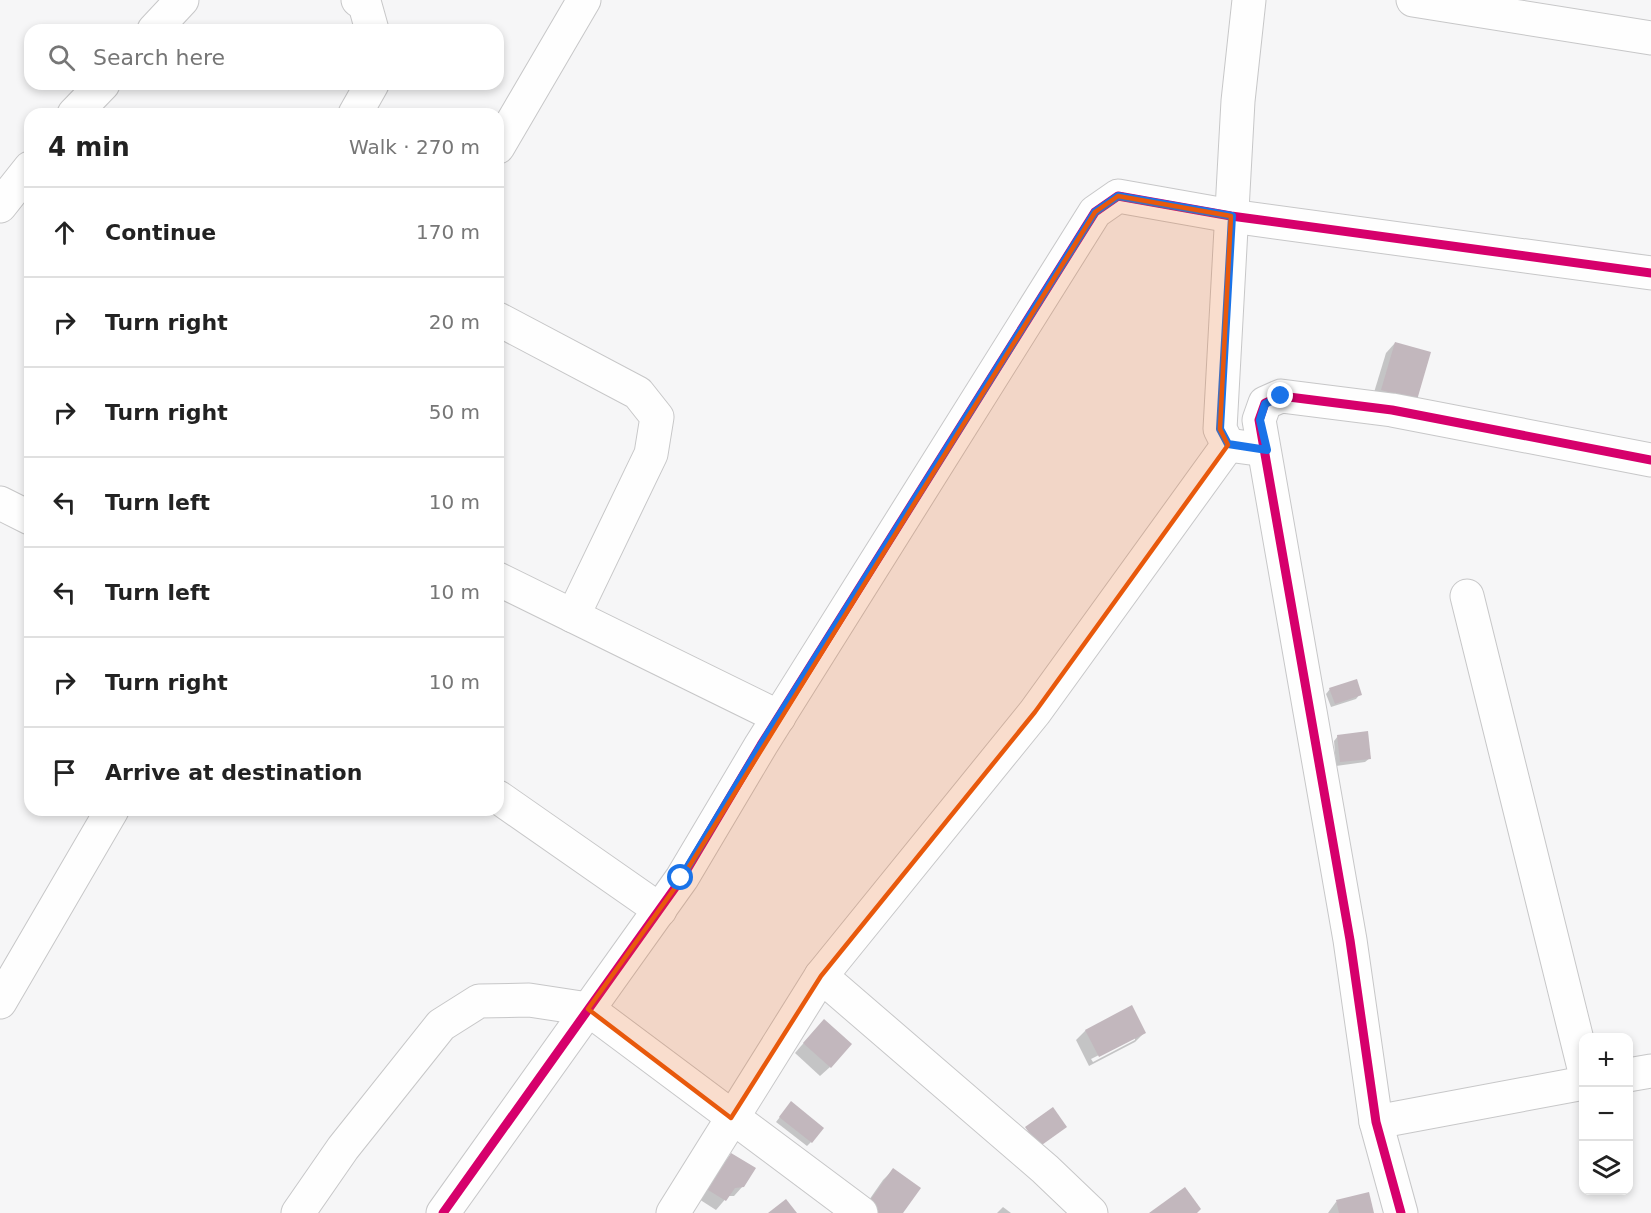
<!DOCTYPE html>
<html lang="en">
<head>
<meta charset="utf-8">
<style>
  :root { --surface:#fff; --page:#f2f2f2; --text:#222; --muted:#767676; --line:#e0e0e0 }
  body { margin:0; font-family:"DejaVu Sans",sans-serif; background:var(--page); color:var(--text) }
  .controls { position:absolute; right:18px; bottom:18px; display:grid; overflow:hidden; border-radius:12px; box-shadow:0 3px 9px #0003 }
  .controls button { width:54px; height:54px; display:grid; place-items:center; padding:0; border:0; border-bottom:2px solid var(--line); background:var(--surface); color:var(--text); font:30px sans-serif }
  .stop { position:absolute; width:18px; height:18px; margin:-14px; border:4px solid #1a73e8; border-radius:50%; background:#fff }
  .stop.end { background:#1a73e8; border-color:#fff; box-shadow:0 2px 6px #0008 }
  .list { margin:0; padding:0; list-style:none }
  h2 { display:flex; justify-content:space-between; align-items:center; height:78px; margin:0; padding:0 24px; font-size:26px }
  h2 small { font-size:20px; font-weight:400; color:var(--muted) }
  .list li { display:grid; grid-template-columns:39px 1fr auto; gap:18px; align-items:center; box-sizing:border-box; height:90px; padding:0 24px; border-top:2px solid var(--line) }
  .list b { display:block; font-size:22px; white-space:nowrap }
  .list em { font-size:20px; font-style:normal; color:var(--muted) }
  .icon { flex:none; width:33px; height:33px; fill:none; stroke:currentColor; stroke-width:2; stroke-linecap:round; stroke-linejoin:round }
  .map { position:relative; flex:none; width:1651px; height:1213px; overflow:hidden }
  .search { position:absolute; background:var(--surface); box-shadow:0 3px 9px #0003; left:24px; top:24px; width:480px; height:66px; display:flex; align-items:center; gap:15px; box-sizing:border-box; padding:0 21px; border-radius:18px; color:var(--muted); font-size:22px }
  .panel { position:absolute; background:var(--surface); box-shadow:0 3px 9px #0003; left:24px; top:108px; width:480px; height:708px; border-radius:18px }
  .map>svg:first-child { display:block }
  .shadow { fill:#0003; fill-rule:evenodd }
  .building { fill:#c2b7bd }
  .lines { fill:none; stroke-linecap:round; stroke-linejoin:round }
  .minor-casing { stroke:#c7c7c8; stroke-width:35 }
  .minor { stroke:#fefefe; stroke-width:33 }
  .cycleway-casing { stroke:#fff; stroke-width:13 }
  .cycleway { stroke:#d6006c; stroke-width:9 }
  .route { stroke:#1a73e8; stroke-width:8 }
  .marked { fill:#e8590c; fill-opacity:0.2; stroke:#e8590c; stroke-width:4.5; stroke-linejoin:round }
</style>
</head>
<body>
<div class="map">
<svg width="1651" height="1213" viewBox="0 0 1651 1213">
  <rect width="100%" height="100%" fill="#f6f6f7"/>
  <g class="shadow">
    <path d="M1395 343 1416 400 1372 399 1386 353Z"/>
    <path d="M1330 689 1360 694 1356 699 1331 707 1326 694Z"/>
    <path d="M1338 736 1370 758 1365 762 1336 766 1334 741Z"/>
    <path d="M1131 1007 1144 1033 1135 1042 1089 1066 1076 1040 1085 1031ZM1135 1037V1040L1093 1062 1091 1059Z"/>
    <path d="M815 1030 830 1067 820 1076 795 1053Z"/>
    <path d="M787 1108 811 1142 807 1146 776 1122Z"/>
    <path d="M731 1155 743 1186 734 1196H728L716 1210 691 1194Z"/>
    <path d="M893 1170 901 1213H860L883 1180Z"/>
    <path d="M1336 1202 1372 1213H1328Z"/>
    <path d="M1003 1207 1011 1213H997Z"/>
  </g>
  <g class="building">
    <path d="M1395 342 1431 352 1417 400 1381 390Z"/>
    <path d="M1357 679 1362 695 1335 704 1329 688Z"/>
    <path d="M1368 731 1371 759 1340 762 1337 735Z"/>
    <path d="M1132 1005 1146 1033 1099 1057 1085 1030Z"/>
    <path d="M824 1019 852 1044 831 1068 803 1043Z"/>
    <path d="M791 1101 824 1128 812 1143 779 1117Z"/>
    <path d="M1053 1107 1067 1127 1039 1147 1025 1127Z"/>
    <path d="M731 1153 756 1168 744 1187 735 1188 726 1201 700 1185 717 1162 723 1166Z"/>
    <path d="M893 1168 921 1188 903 1213H876L866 1206Z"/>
    <path d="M1185 1187 1201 1209 1197 1213H1149Z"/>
    <path d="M1369 1192 1374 1213H1339L1336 1200Z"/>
    <path d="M786 1199 797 1213H768Z"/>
  </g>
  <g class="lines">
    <defs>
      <g id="minor">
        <path d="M358 0 365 5 372 30"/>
        <path d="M1249 0 1238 101 1220 429 1228 445 1250 448"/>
        <path d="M1413 0 1651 38"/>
        <path d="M154 30 182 0"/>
        <path d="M74 114 103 84"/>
        <path d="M355 114 372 84"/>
        <path d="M498 147 584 0"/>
        <path d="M0 206 30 168"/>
        <path d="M498 319 638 393 657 417 651 454 573 616"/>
        <path d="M0 503 30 518"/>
        <path d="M498 579 779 717"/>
        <path d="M1467 596 1584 1068"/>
        <path d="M498 797 660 910"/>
        <path d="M821 976 1045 1169 1091 1213"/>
        <path d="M0 1002 112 810"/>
        <path d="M1628 1075 1651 1071"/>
        <path d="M1376 1122 1584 1083"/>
        <path d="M298 1213 343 1148 441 1025 479 1001 529 1000 588 1009 861 1213"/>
        <path d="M443 1213 682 878 761 745 1095 212 1118 196 1231 216 1651 273"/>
        <path d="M673 1213 821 976 1035 712 1228 445"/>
        <path d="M1401 1213 1376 1122 1350 940 1259 420 1265 403 1281 396 1392 410 1651 460"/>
      </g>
    </defs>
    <use href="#minor" class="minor-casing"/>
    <use href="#minor" class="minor"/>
    <defs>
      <g id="cycleway">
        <path d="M443 1213 682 878 761 745 1095 212 1118 196 1231 216 1651 273"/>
        <path d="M1401 1213 1376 1122 1350 940 1259 420 1265 403 1281 396 1392 410 1651 460"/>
      </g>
    </defs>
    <use href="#cycleway" class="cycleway-casing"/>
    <use href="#cycleway" class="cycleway"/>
  </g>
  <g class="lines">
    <path class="route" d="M681 878 761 745 1095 212 1118 196 1232 216 1220 429 1228 444 1267 450 1260 420 1265 404 1281 396"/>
  </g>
  <path class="marked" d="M1118 196 1231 216 1220 429 1228 445 1035 712 821 976 731 1118 588 1009 682 878 1095 212Z"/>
</svg>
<div class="controls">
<button>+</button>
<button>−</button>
<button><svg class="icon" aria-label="layers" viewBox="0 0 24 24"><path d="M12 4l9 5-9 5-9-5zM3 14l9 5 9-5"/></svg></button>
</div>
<div class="stop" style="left:681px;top:878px"></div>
<div class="stop end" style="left:1281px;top:396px"></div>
<div class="search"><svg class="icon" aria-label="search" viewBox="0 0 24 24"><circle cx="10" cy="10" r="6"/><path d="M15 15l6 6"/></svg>Search here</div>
<section class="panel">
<h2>4 min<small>Walk · 270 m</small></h2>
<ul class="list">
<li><svg class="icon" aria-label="ahead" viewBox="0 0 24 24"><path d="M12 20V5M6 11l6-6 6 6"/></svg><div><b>Continue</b></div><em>170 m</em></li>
<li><svg class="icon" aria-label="right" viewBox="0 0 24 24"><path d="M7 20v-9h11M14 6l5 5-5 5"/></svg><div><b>Turn right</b></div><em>20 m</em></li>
<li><svg class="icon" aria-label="right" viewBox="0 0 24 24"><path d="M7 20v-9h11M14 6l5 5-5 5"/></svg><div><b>Turn right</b></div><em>50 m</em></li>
<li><svg class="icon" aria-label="left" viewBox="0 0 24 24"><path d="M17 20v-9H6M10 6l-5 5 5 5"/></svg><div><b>Turn left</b></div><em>10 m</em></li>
<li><svg class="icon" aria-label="left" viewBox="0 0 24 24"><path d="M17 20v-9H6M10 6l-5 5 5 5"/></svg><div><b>Turn left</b></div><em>10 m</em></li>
<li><svg class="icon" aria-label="right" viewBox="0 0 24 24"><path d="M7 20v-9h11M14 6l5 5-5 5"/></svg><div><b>Turn right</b></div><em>10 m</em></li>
<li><svg class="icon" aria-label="arrive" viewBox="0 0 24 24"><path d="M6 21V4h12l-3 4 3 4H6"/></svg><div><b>Arrive at destination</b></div></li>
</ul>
</section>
</div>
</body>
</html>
